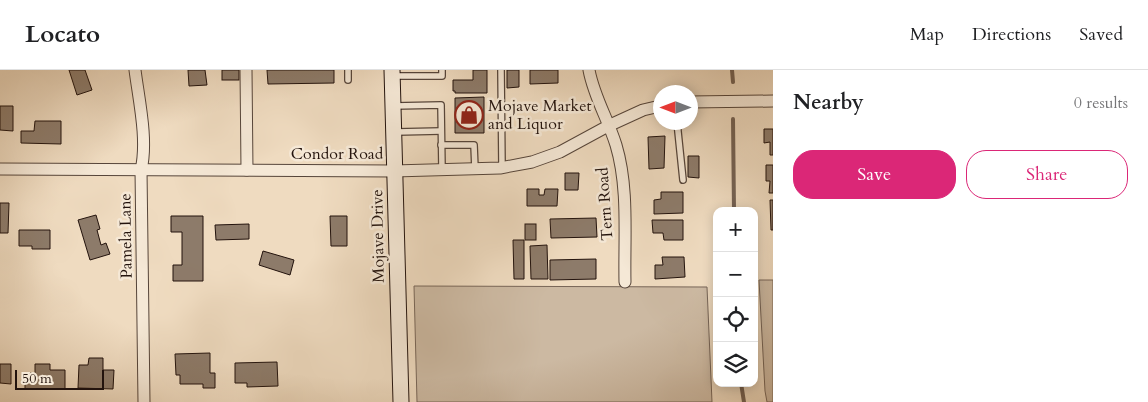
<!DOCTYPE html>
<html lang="en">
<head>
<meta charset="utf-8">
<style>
  :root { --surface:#fff; --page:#f2f2f2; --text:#202124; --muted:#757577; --line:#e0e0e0; --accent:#db2777 }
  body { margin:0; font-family:Cardo,serif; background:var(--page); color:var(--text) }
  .controls { position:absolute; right:15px; bottom:15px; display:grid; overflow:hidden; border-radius:10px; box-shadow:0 2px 12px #0003 }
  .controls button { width:45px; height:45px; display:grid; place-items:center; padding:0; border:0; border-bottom:1px solid var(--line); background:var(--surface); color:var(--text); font:25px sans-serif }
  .compass { position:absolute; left:653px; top:15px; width:45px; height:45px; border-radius:50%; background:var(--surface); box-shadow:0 2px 12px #0003; rotate:270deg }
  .scale { position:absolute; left:15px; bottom:12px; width:89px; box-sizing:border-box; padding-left:5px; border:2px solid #23130d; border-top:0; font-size:14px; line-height:18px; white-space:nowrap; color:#23130d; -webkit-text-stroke:4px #f5e8d6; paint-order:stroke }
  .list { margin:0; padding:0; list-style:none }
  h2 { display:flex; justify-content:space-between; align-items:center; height:65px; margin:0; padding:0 20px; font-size:21px }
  h2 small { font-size:16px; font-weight:400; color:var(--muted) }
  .actions { display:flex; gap:10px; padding:15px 20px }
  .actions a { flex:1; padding:11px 0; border:1px solid var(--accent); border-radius:20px; text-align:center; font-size:18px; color:var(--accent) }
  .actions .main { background:var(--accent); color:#fff }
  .icon { flex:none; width:28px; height:28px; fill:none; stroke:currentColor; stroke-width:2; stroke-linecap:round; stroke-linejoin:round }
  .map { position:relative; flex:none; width:773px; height:332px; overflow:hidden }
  header { display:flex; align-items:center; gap:30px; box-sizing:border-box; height:70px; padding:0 25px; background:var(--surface); border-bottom:1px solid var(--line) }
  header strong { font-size:24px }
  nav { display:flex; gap:28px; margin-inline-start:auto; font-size:18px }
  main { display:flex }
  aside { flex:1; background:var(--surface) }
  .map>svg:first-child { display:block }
  .green { fill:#ccb9a2; stroke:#786658 }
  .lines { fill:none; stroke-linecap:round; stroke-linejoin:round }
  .stream { stroke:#746254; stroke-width:4 }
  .building { fill:#8d7b6a; stroke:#23130d }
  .lane-casing { stroke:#56453a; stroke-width:8 }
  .street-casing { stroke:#56453a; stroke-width:13 }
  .secondary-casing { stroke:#23130d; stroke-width:17 }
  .lane { stroke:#f5e8d6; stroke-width:5.5 }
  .street { stroke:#f5e8d6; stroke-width:11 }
  .secondary { stroke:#f5e8d6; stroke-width:15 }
  .labels { text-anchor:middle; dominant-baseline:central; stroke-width:5; stroke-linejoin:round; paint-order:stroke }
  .poi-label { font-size:16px; fill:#23130d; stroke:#f5e8d6; text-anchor:start }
  .street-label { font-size:16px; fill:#23130d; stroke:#f5e8d6 }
</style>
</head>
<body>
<header>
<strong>Locato</strong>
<nav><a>Map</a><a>Directions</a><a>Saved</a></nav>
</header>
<main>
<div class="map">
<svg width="773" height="332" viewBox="0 0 773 332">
  <rect width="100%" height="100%" fill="#efdbc0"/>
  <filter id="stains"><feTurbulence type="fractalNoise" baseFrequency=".004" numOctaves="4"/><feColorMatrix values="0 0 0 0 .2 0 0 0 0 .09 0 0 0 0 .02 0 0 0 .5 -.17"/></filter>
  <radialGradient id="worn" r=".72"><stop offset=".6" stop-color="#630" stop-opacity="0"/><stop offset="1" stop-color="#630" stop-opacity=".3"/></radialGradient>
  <g class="green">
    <path d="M759 210H773V332H767L765 321Z"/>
    <path d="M414 216 707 217 712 332H417Z"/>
  </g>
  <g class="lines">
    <g class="stream">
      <path d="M732 0 733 12"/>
      <path d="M733 49 734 141"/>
      <path d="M741 313 744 332"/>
    </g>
  </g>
  <g class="building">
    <path d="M69 0H85L92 20 77 25Z"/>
    <path d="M188 0H205L207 15 189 16Z"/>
    <rect x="222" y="0" width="17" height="10"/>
    <path d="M267 0H334V13L268 14Z"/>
    <path d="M473 0H487V23H455V21H453V10H473Z"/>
    <path d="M507 0H519V17L507 18Z"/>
    <path d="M530 0H558V13L530 14Z"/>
    <path d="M484 27V63H455V28Z"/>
    <path d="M0 36H13V61L0 60Z"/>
    <path d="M35 51H61V74L21 73V61H34Z"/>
    <path d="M764 59H773V85H770V72L764 73Z"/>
    <path d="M665 66 664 98 649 99 648 67Z"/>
    <path d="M688 86H699V108L688 107Z"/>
    <path d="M766 95H773V123H769L770 111H766Z"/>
    <path d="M565 103H579L578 120H565Z"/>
    <path d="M527 119H539V125H544L545 119H558L557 136H527Z"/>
    <path d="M661 122H683V143L654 144V130L661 129Z"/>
    <path d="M770 130H773V160H771Z"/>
    <path d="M0 133H9L8 163H0Z"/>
    <path d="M96 145 100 159 97 160 101 175 106 173 110 184 90 190 78 150Z"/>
    <path d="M171 146H203V211H173V195H182V162H171Z"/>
    <path d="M330 146H347V176H331Z"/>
    <path d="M596 148 597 167 551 168 550 149Z"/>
    <path d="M652 150H683V170H664L663 163H653Z"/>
    <path d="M249 154V169L216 170 215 155Z"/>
    <rect x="525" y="154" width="11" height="16"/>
    <path d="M19 160H50V179H32V176H19Z"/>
    <path d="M513 170H524V209H514Z"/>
    <path d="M547 175 548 209H531L530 176Z"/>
    <path d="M263 181 294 190 290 205 259 195Z"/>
    <path d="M662 187H684L685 207 655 209V195H663Z"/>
    <path d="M596 189V209L550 210V190Z"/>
    <path d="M210 283V303H215V318H203V314H180V305H176L175 284Z"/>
    <path d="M89 288H103V300H114L113 319 78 318 79 295H88Z"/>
    <path d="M277 292 278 316 247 317V313H235V293Z"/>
    <path d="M0 294H11V314L0 313Z"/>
    <path d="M35 294H50V300H65V319H25V303H35Z"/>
  </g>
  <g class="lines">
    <defs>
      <g id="lane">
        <path d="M348 0V10"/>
        <path d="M501 0 502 98"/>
        <path d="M392 6H442V0"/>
        <path d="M394 36 441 35 442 100"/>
        <path d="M677 52 683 110"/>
        <path d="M396 62 441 61"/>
        <path d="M441 75H474L475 99"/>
      </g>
      <g id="street">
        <path d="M135 0C139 31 148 70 141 100L144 332"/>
        <path d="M246 0 247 100"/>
        <path d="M589 0C594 27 608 49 616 75 629 118 624 168 625 212"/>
        <path d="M690 32 773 31"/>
        <path d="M0 99 394 101 500 98 532 92 560 82 608 56 643 40 660 36"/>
      </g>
      <path id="secondary" d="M392 0 401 332"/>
    </defs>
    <use href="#lane" class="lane-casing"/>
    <use href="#street" class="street-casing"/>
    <use href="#secondary" class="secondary-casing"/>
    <use href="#lane" class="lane"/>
    <use href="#street" class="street"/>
    <use href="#secondary" class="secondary"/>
  </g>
  <defs>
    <symbol id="shop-ring" viewBox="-11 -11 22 22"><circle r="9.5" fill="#f5e8d6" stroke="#8f2418" stroke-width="1.5"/><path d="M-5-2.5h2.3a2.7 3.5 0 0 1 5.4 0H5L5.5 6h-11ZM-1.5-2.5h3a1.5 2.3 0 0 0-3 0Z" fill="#8f2418"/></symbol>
  </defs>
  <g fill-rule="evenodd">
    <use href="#shop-ring" x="453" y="29" width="32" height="32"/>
  </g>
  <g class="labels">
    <g class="poi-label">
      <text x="488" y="36">Mojave Market<tspan x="488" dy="18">and Liquor</tspan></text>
    </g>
    <g class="street-label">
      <text x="337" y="84">Condor Road</text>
      <text transform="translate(605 134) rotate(-94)">Tern Road</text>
      <text transform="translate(126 166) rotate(-91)">Pamela Lane</text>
      <text transform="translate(378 166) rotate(-91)">Mojave Drive</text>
    </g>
  </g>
  <rect width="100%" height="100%" filter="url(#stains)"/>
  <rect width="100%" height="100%" fill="url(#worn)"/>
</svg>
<div class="controls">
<button>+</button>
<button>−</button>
<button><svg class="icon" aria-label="locate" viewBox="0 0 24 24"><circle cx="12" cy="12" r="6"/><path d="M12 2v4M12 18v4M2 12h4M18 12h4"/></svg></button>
<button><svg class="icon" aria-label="layers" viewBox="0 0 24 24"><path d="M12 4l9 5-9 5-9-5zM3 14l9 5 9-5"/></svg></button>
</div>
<svg class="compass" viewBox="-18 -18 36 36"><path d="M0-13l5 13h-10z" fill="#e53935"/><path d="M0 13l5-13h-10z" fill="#757577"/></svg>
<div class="scale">50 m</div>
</div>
<aside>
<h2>Nearby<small>0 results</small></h2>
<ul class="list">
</ul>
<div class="actions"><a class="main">Save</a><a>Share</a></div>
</aside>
</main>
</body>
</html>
